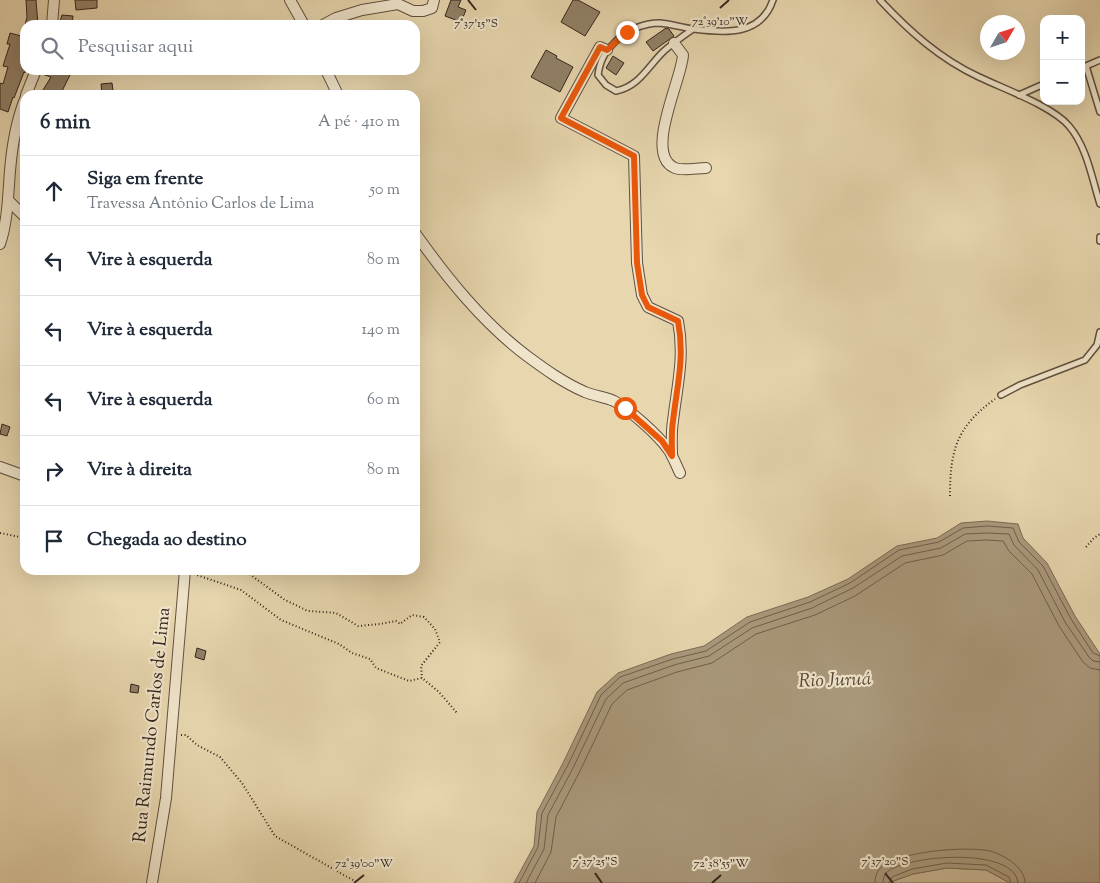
<!DOCTYPE html>
<html lang="pt">
<head>
<meta charset="utf-8">
<style>
  :root { --surface:#fff; --page:#f6f6f7; --text:#1f2937; --muted:#747a83; --line:#e0e1e3 }
  body { margin:0; font-family:"Sorts Mill Goudy",serif; background:var(--page); color:var(--text) }
  .controls { position:absolute; right:15px; top:15px; display:grid; overflow:hidden; border-radius:10px; box-shadow:0 5px 20px #0002 }
  .controls button { width:45px; height:45px; display:grid; place-items:center; padding:0; border:0; border-bottom:1px solid var(--line); background:var(--surface); color:var(--text); font:25px sans-serif }
  .compass { position:absolute; left:980px; top:15px; width:45px; height:45px; border-radius:50%; background:var(--surface); box-shadow:0 5px 20px #0002; rotate:51deg }
  .stop { position:absolute; width:15px; height:15px; margin:-11px; border:4px solid #ea580c; border-radius:50%; background:#fff }
  .stop.end { background:#ea580c; border-color:#fff; box-shadow:0 1px 5px #0008 }
  .list { margin:0; padding:0; list-style:none }
  h2 { display:flex; justify-content:space-between; align-items:center; height:65px; margin:0; padding:0 20px; font-size:21px }
  h2 small { font-size:16px; font-weight:400; color:var(--muted) }
  .list li { display:grid; grid-template-columns:32px 1fr auto; gap:15px; align-items:center; box-sizing:border-box; height:70px; padding:0 20px; border-top:1px solid var(--line) }
  .list b { display:block; font-size:19px; white-space:nowrap }
  .list p { margin:0; font-size:16px; white-space:nowrap; color:var(--muted) }
  .list em { font-size:16px; font-style:normal; color:var(--muted) }
  .icon { flex:none; width:28px; height:28px; fill:none; stroke:currentColor; stroke-width:2; stroke-linecap:round; stroke-linejoin:round }
  .map { position:relative; flex:none; width:1100px; height:883px; overflow:hidden }
  .search { position:absolute; background:var(--surface); box-shadow:0 5px 20px #0002; left:20px; top:20px; width:400px; height:55px; display:flex; align-items:center; gap:12px; box-sizing:border-box; padding:0 18px; border-radius:15px; color:var(--muted); font-size:19px }
  .panel { position:absolute; background:var(--surface); box-shadow:0 5px 20px #0002; left:20px; top:90px; width:400px; height:485px; border-radius:15px }
  .map>svg:first-child { display:block }
  .green { fill:#c9b895; stroke:#7e6e58 }
  .water { fill:#aa997c; stroke:#7b6a56 }
  .lines { fill:none; stroke-linecap:round; stroke-linejoin:round }
  .shore { stroke:#6f5e4c; stroke-width:1 }
  .building { fill:#918168; stroke:#34241c }
  .service-casing { stroke:#615040; stroke-width:8 }
  .minor-casing { stroke:#615040; stroke-width:12 }
  .path { stroke:#34241c; stroke-width:2; stroke-dasharray:1 2.5; stroke-linecap:butt }
  .service { stroke:#efe4ca; stroke-width:5 }
  .minor { stroke:#efe4ca; stroke-width:10 }
  .route { stroke:#ea580c; stroke-width:6 }
  .ticks { fill:none; stroke:#34241c; stroke-width:2 }
  .labels { text-anchor:middle; dominant-baseline:central; stroke-width:4.5; stroke-linejoin:round; paint-order:stroke }
  .street-label { font-size:18px; fill:#34241c; stroke:#efe4ca }
  .water-label { font-size:19px; font-style:italic; fill:#574739; stroke:#efe4ca }
  .ticks-label { font-size:12px; text-anchor:middle; fill:#34241c; stroke:#efe4ca; stroke-width:4.5; stroke-linejoin:round; paint-order:stroke }
</style>
</head>
<body>
<div class="map">
<svg width="1100" height="883" viewBox="0 0 1100 883">
  <rect width="100%" height="100%" fill="#e7d6ae"/>
  <filter id="stains"><feTurbulence type="fractalNoise" baseFrequency=".004" numOctaves="4"/><feColorMatrix values="0 0 0 0 .2 0 0 0 0 .09 0 0 0 0 .02 0 0 0 .5 -.17"/></filter>
  <radialGradient id="worn" r=".72"><stop offset=".6" stop-color="#630" stop-opacity="0"/><stop offset="1" stop-color="#630" stop-opacity=".3"/></radialGradient>
  <path class="green" d="M947 868 986 870 1010 883H888L913 874Z"/>
  <path class="water" d="M987 521 1018 524 1023 538 1047 563 1075 616 1100 654V883H1010L986 870 947 868 913 874 888 883H514L534 846 537 812 563 763 597 692 618 673 671 654 704 646 747 617 808 597 848 579 897 546 937 538 961 523Z"/>
  <g class="lines">
    <g class="shore">
      <path d="M519 883 538 847 542 813 568 765 601 695 620 677 673 659 706 651 750 622 810 602 850 583 899 550 939 542 963 528 987 526 1013 528 1019 542 1043 566 1071 619 1093 653 1100 656"/>
      <path d="M526 883 544 849 548 815 573 768 606 699 623 683 674 665 709 656 752 628 812 608 853 588 902 556 941 548 965 534 987 533 1009 534 1014 545 1038 570 1065 622 1089 657 1093 661 1100 662"/>
      <path d="M535 883 551 852 556 817 580 771 612 704 627 690 677 672 712 663 756 634 815 615 855 596 905 563 943 555 967 541 986 540 1003 541 1009 551 1032 574 1059 626 1083 662 1090 668 1100 670"/>
      <path d="M875 883C875 876 877 870 883 866 903 851 966 846 990 851 1004 855 1025 867 1025 883"/>
      <path d="M883 883C883 879 884 875 887 872 907 855 1015 846 1018 883"/>
      <path d="M889 883 892 877 912 869 947 863 986 865 1009 877 1011 883"/>
    </g>
  </g>
  <g class="building">
    <path d="M26 0H36L38 25H25L27 17Z"/>
    <path d="M75 0H97V8L76 10Z"/>
    <path d="M451 0H461L458 7 466 10 461 22 445 16Z"/>
    <path d="M573 0H578L600 12 585 36 561 22Z"/>
    <path d="M62 15 73 16 72 25H59Z"/>
    <path d="M666 28 669 29 674 36 653 51 646 42Z"/>
    <path d="M10 33 25 37V73L24 72 14 98 13 97 8 112 0 109V83L3 84 8 67 3 66 10 44H7Z"/>
    <path d="M546 50 557 56 556 58 573 67 560 92 531 77Z"/>
    <path d="M613 56 624 63 616 75 606 68Z"/>
    <path d="M43 70H60L70 75 60 95H40L51 77 42 74Z"/>
    <path d="M112 83 113 91 102 93 101 84Z"/>
    <path d="M2 424 10 427 7 436 0 434Z"/>
    <path d="M197 648 206 651 204 660 195 657Z"/>
    <path d="M131 684 139 686 138 693 130 692Z"/>
  </g>
  <g class="lines">
    <defs>
      <g id="service">
        <path d="M880 0C909 31 940 59 979 77 1004 89 1052 106 1069 126 1087 147 1092 179 1100 204"/>
        <path d="M693 29C683 36 673 43 664 51 648 66 640 86 616 91L606 85 598 75C600 61 604 53 615 42 626 30 644 23 660 23 672 24 683 28 694 29 725 33 761 36 773 0"/>
        <path d="M1100 60 1086 66 1100 112"/>
        <path d="M1019 95 1044 84"/>
        <path d="M1100 237V241"/>
        <path d="M1001 395 1020 385 1085 360 1097 345 1100 332"/>
      </g>
      <g id="minor">
        <path d="M290 0 304 25"/>
        <path d="M52 25 54 0"/>
        <path d="M323 25 336 18 362 10 398 4 413 11H423L432 8 434 0"/>
        <path d="M674 43 683 55C682 79 643 155 675 168 683 171 697 168 706 168"/>
        <path d="M607 50 600 47 561 118 634 156 637 263 642 295 648 307 678 321C685 357 677 386 673 421 671 432 672 444 672 456"/>
        <path d="M326 70 338 95"/>
        <path d="M26 95 36 70"/>
        <path d="M8 200 25 217"/>
        <path d="M415 233C447 278 483 323 527 356 546 370 564 383 585 392 595 396 605 397 614 401 629 409 658 435 668 449 673 456 676 465 680 473"/>
        <path d="M0 244C8 220 8 195 10 171 12 146 16 122 25 99"/>
        <path d="M0 467 25 476"/>
        <path d="M152 883 166 798 185 570"/>
      </g>
    </defs>
    <use href="#service" class="service-casing"/>
    <use href="#minor" class="minor-casing"/>
    <g class="path">
      <path d="M950 496C950 451 956 427 995 399"/>
      <path d="M0 533 25 538"/>
      <path d="M1086 547 1094 538 1100 534"/>
      <path d="M158 570 170 572 175 570"/>
      <path d="M244 570 285 600 308 611 336 613 358 626 380 624 396 621 400 624 412 615 424 617 435 629 440 642 421 666 422 678"/>
      <path d="M194 574 241 590 281 620 339 644 352 653 370 659 376 668 409 681 422 678 439 692 457 713"/>
      <path d="M181 735H186L197 745 220 757 242 783 275 836 358 883"/>
    </g>
    <use href="#service" class="service"/>
    <use href="#minor" class="minor"/>
  </g>
  <g class="lines">
    <path class="route" d="M625 408 662 441 672 456C672 444 671 432 673 421 677 386 685 357 678 321L648 307 642 295 637 263 634 156 561 118 600 47 607 50 627 32"/>
  </g>
  <path class="ticks" d="M468 0 476 10M720 8 729 0M595 873 602 883M885 873 893 883M354 883 364 875M712 883 721 875"/>
  <g class="labels">
    <g class="street-label">
      <text transform="translate(153 725) rotate(-84)">Rua Raimundo Carlos de Lima</text>
    </g>
    <g class="water-label">
      <text transform="translate(835 681) rotate(-2)">Rio Juruá</text>
    </g>
  </g>
  <g class="ticks-label">
    <text x="720" y="25">72°39'10"W</text>
    <text x="476" y="27">7°37'15"S</text>
    <text x="595" y="865">7°37'25"S</text>
    <text x="885" y="865">7°37'20"S</text>
    <text x="364" y="867">72°39'00"W</text>
    <text x="721" y="867">72°38'55"W</text>
  </g>
  <rect width="100%" height="100%" filter="url(#stains)"/>
  <rect width="100%" height="100%" fill="url(#worn)"/>
</svg>
<div class="controls">
<button>+</button>
<button>−</button>
</div>
<svg class="compass" viewBox="-18 -18 36 36"><path d="M0-13l5 13h-10z" fill="#e53935"/><path d="M0 13l5-13h-10z" fill="#747a83"/></svg>
<div class="stop" style="left:625px;top:408px"></div>
<div class="stop end" style="left:627px;top:32px"></div>
<div class="search"><svg class="icon" aria-label="search" viewBox="0 0 24 24"><circle cx="10" cy="10" r="6"/><path d="M15 15l6 6"/></svg>Pesquisar aqui</div>
<section class="panel">
<h2>6 min<small>A pé · 410 m</small></h2>
<ul class="list">
<li><svg class="icon" aria-label="ahead" viewBox="0 0 24 24"><path d="M12 20V5M6 11l6-6 6 6"/></svg><div><b>Siga em frente</b><p>Travessa Antônio Carlos de Lima</p></div><em>50 m</em></li>
<li><svg class="icon" aria-label="left" viewBox="0 0 24 24"><path d="M17 20v-9H6M10 6l-5 5 5 5"/></svg><div><b>Vire à esquerda</b></div><em>80 m</em></li>
<li><svg class="icon" aria-label="left" viewBox="0 0 24 24"><path d="M17 20v-9H6M10 6l-5 5 5 5"/></svg><div><b>Vire à esquerda</b></div><em>140 m</em></li>
<li><svg class="icon" aria-label="left" viewBox="0 0 24 24"><path d="M17 20v-9H6M10 6l-5 5 5 5"/></svg><div><b>Vire à esquerda</b></div><em>60 m</em></li>
<li><svg class="icon" aria-label="right" viewBox="0 0 24 24"><path d="M7 20v-9h11M14 6l5 5-5 5"/></svg><div><b>Vire à direita</b></div><em>80 m</em></li>
<li><svg class="icon" aria-label="arrive" viewBox="0 0 24 24"><path d="M6 21V4h12l-3 4 3 4H6"/></svg><div><b>Chegada ao destino</b></div></li>
</ul>
</section>
</div>
</body>
</html>
